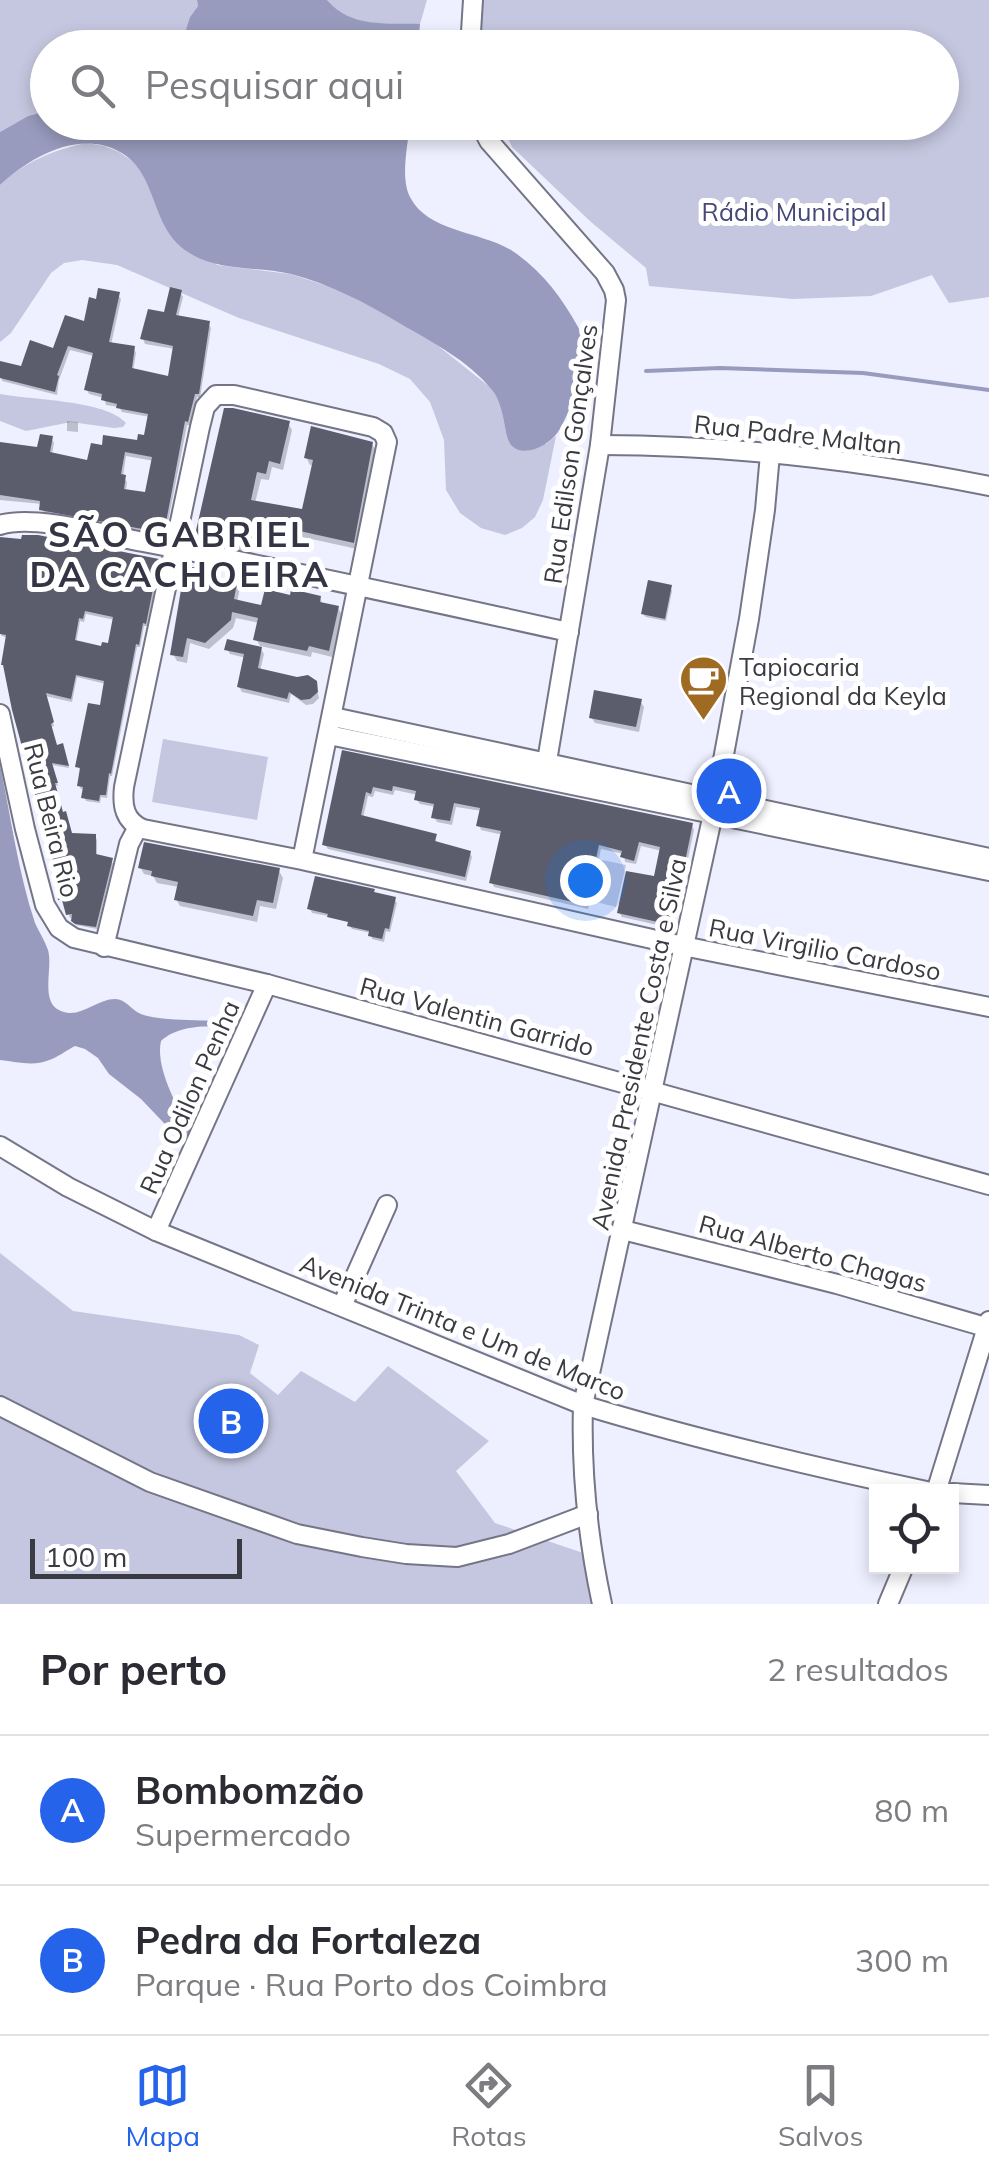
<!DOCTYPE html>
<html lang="pt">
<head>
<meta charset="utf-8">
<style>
  :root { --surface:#fff; --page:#f7f7f7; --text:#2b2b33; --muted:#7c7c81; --line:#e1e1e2; --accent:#2563eb }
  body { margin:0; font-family:Mulish,sans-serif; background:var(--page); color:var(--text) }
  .controls { position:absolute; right:30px; bottom:30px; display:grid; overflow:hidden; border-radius:0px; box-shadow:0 5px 15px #0003 }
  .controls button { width:90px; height:90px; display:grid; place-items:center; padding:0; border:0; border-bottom:2px solid var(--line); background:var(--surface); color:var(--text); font:50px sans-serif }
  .scale { position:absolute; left:30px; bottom:25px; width:212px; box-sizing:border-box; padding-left:10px; border:5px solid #3a3b42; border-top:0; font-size:28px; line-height:35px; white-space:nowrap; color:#3a3b42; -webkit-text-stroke:8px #fff; paint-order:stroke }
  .you { position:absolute; left:585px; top:880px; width:35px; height:35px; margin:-25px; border:8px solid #fff; border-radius:50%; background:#1a73e8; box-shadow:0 0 0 15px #1a73e833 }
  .badge { display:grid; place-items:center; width:65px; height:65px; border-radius:50%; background:var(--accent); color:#fff; font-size:32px; font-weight:700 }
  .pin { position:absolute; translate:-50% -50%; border:5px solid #fff; box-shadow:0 2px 10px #0006 }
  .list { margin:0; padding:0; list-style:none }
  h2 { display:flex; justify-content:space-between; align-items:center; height:130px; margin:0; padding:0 40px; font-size:42px }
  h2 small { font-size:32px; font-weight:400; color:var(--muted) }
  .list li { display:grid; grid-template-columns:65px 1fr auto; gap:30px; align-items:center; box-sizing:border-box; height:150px; padding:0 40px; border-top:2px solid var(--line) }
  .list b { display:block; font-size:38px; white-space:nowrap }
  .list p { margin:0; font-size:32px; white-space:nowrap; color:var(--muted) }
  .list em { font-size:32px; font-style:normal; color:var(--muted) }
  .icon { flex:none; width:55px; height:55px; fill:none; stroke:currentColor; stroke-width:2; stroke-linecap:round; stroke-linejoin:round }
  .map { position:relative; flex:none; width:989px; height:1604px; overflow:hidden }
  .search { position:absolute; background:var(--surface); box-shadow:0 5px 15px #0003; left:30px; right:30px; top:30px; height:110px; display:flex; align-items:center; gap:25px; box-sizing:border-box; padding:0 35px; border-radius:55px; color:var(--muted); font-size:38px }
  .sheet { height:430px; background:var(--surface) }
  nav { display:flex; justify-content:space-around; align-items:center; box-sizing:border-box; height:140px; border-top:2px solid var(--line); background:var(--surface); font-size:28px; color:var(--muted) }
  nav a { display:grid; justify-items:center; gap:5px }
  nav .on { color:var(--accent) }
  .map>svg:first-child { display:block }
  .green { fill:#c4c7df }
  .water { fill:#989bbd }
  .shadow { fill:#0003; fill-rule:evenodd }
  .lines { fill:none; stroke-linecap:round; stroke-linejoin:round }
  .stream { stroke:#989bbd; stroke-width:4 }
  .building { fill:#5b5d6d; fill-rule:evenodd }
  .minor-casing { stroke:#747586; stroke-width:22 }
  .minor { stroke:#fff; stroke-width:18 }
  .labels { text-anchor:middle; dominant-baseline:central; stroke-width:10; stroke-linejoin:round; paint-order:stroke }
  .park-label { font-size:25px; fill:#464879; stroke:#fff }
  .street-label { font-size:25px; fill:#3a3b42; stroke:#fff }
  .poi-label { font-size:25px; fill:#3a3b42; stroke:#fff; text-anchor:start }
  .district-label { font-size:35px; font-weight:bold; letter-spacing:2.5px; fill:#333544; stroke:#fff }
</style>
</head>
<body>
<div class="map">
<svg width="989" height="1604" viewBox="0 0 989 1604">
  <rect width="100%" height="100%" fill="#eeefff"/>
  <g class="green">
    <path d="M0 0H197L198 6 190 17 203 44 218 41 230 43 233 47 48 48 47 111 28 116 0 132Z"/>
    <path d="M327 0H427L420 24C386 24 351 28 327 0Z"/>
    <path d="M484 0H989V297L949 303 932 275 871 296 793 299 649 286 646 268 591 222 512 147 501 123 942 122V48L484 47 478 17Z"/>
    <path d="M87 143 104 146 119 152 135 163 146 178 153 196 217 265 290 274 331 287 372 306 427 337 491 388 500 402 506 432 546 444 556 436 543 500 535 517 522 528 505 535 481 528 460 513 446 490 444 440 430 402 410 379 379 364 239 318 117 265 82 260 64 263 51 273 11 333 0 342V185C26 161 53 150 87 143Z"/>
    <path d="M0 394C31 400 106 400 126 423L123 427 114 428 71 422 26 431 0 421Z"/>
    <path d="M163 739 268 757 257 820 152 802Z"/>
    <path d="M602 860 626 865 616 907 592 901Z"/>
    <path d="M0 1253 73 1311 239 1335 259 1345 250 1373 278 1395 301 1371 355 1402 388 1366 489 1441 456 1471 495 1523 586 1554 596 1604H0Z"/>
  </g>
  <g class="water">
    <path d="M197 0H327C351 28 386 23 420 24L418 47 233 48 230 43C217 41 205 45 192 42L186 30 190 17 198 6Z"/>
    <path d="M47 111 48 122C82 122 117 121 151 122 172 123 194 134 214 122L410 123C408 144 400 178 410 197 428 233 483 231 514 252 542 271 562 298 578 327 583 336 588 351 586 363 585 375 565 422 558 432 549 445 525 458 512 446 503 437 506 407 492 390 469 361 432 342 401 324 366 303 330 284 291 274 257 266 218 272 188 252 144 224 163 160 102 145 65 137 26 161 0 185V132L28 116Z"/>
    <path d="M0 765C11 817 18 872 35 923 39 932 45 941 48 950 53 967 41 998 57 1009 78 1022 95 999 115 999 126 999 131 1010 141 1014 160 1022 217 1020 241 1021L237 1027C213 1026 180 1023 161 1041 155 1067 177 1107 190 1129L184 1144 141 1099 109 1074 98 1058 85 1049 75 1046C67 1050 61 1055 52 1059 34 1067 19 1062 0 1060Z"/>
  </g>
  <g class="shadow">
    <path d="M180 292 183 297 178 317 208 323 211 328 200 398 197 397 190 425H187L165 537 44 514 42 504 0 500V445L39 450 52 439 54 443 52 455 89 463 146 438 150 417 122 412 119 407 106 405 104 398 89 394 87 390 94 356 70 350 59 380 57 395 2 381 0 373 22 369 55 351 118 295 121 299 111 345 134 349 136 353 133 371 170 379 175 349 145 344 143 339 165 315ZM126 456 154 461 147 495 126 491 127 482 123 477Z"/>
    <path d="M67 421 78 422V432L67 431Z"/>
    <path d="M288 423 292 430 283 470 272 467 269 480 261 479 255 503 304 512 315 466 310 465 306 457 372 444 376 451 357 549 289 534 285 552 253 545 252 553 202 542 198 534Z"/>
    <path d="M0 556 158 561 160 565 147 626H144L140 647H137L112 776H110L107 798 101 797 100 803 86 801 84 797 85 790 81 789 79 785 80 770 78 766 102 708 106 684 77 677 72 702 45 696 54 726 51 727 57 748 64 750 69 768 52 765 58 786 55 785 62 814 72 836H95L97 840V857L111 860 113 864 97 929 76 925 74 917 70 918 65 903 61 899 58 867 8 638 2 636 0 633ZM86 614 115 620 110 646 103 648 76 643 80 621 84 622Z"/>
    <path d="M197 570 201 577 200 582 227 587 236 581 240 588 237 602 263 608 291 598H320L323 605 338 608 342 615 332 657 312 652 311 657 260 646 256 639 259 623 236 618 233 628 209 649 190 643 187 663 177 661 173 654Z"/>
    <path d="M670 587 672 591 666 621 646 617 643 614Z"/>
    <path d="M227 649H261L264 654 260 671 315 683 319 698 313 704 306 705 291 694 289 703 242 692 239 687 246 658 230 654Z"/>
    <path d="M640 701 644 707 639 732 595 723 591 717Z"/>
    <path d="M344 753 692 825 694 830 674 925 671 928 622 917 619 912 656 879 662 851 641 846 636 864 625 862 624 854 601 849 588 909 494 887 492 882 503 835 481 830 479 825 482 811 456 807 452 825 437 822 434 817 436 807 420 804 417 800 418 795 395 790 393 795 375 791 373 797 368 796 363 818 435 836 437 844 470 853 472 857 466 881 328 849 325 845Z"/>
    <path d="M140 867 279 871 283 878 276 909 260 906 257 922 180 906 176 899 179 887 157 883 153 876 144 874Z"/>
    <path d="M375 895 394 899 397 903 390 932 386 931 384 942 372 939 371 933 352 929 349 925 361 922 312 913 310 909Z"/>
  </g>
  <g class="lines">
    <path class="stream" d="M646 371 720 368 863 373 989 390"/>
  </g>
  <g class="building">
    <path d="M170 287 182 290 176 315 210 321 199 394H195L188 422 185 421 164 533 39 510 40 501 0 495V442L37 447 40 434 53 436 50 452 87 460 91 443 102 445 103 435 137 440 138 434 144 435 148 414 116 408 117 404 101 400 102 394 84 390 93 353 68 346 57 375 59 376 55 392 0 378V361L21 366 30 340 53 348 65 315 84 321 89 297 96 299 98 288 120 292 109 342 135 346 132 368 168 376 173 346 140 339 148 309 164 312ZM125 452 152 457 145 492 124 489 126 475 121 474Z"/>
    <path d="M224 408H233L290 421 280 464 269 461 266 474 257 472 251 500 302 509 313 460 304 458 311 426 373 442 354 543 286 528 282 546 250 539 248 546 195 535Z"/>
    <path d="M22 535H38L159 559 146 624 143 623 139 645 136 644 111 774 109 773 106 795H100L99 801 81 798 83 787 77 786 80 768 75 767 88 703 100 705 104 681 76 675 71 699 46 693 54 722 51 724 57 745 63 743 69 766 52 763 58 783H55L63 812 66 811 72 833 96 834V854L113 858 96 927 75 924 71 921 72 914 66 915 62 900H58L55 868 12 710 3 665H1L6 635 0 634V537L21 539ZM85 611 113 617 108 643 102 642 101 646 75 640 79 618 83 619Z"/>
    <path d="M185 566 198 568 196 578 225 584 227 576 238 578 234 599 261 605 265 589 290 595 291 589 321 596 320 602 339 606 329 651 309 646 307 651 253 640 258 618 232 612 231 620 205 643 187 638 183 657 170 655Z"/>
    <path d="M648 580 672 585 665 619 641 614Z"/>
    <path d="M227 639 262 647 258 668 297 677 308 675 317 681 318 692 310 699 301 700 289 692 287 699 237 687 244 654 224 650Z"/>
    <path d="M594 690 642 699 636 727 589 718Z"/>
    <path d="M342 750 693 823 673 920 667 924 617 913 626 871 654 876 660 847 639 842 634 861 620 857 622 851 599 845 586 905 489 883 501 831 476 826 480 808 454 803 450 821 431 818 434 804 414 800 416 791 393 786 392 791 373 787 371 794 366 792 361 815 437 834 435 841 471 851 465 877 322 845Z"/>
    <path d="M144 842 280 868 273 903 257 900 253 916 174 900 178 882 151 876 152 871 138 868Z"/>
    <path d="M315 876 375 889 374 892 396 897 389 929 385 928 382 939 368 936 369 931 347 926 348 922 327 917 328 914 307 909Z"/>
  </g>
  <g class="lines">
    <defs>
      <g id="minor">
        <path d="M470 48 473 0"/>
        <path d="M479 122 489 141 605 273 614 290 616 300 600 445 544 779"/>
        <path d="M600 445C730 445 861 460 989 486"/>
        <path d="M0 525C34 514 106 535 143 542 285 569 427 601 569 632"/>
        <path d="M0 714 25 829 45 905 59 928 74 938 267 984 989 1185"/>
        <path d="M333 717 989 858"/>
        <path d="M329 735 989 871"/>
        <path d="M302 860 387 442 383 433 373 427 234 395H216L205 407 200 427 124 787C122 805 124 821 143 829L302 860 683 946 989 1007"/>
        <path d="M104 947 129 844 138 827"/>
        <path d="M0 1146 68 1187 156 1231 583 1405C698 1440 814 1467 931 1492"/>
        <path d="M623 1230 837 1284 989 1328"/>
        <path d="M156 1231 267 984"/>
        <path d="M342 1306 387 1205"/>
        <path d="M0 1406 150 1482 297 1534 362 1547 406 1554 457 1557 509 1544 588 1514"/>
        <path d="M936 1492 989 1321"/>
        <path d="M952 1493 989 1495"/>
        <path d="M602 1604C588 1539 581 1472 583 1405L713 814 749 619 765 510 770 454"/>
        <path d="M888 1604 904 1566"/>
      </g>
    </defs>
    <use href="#minor" class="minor-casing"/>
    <use href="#minor" class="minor"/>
  </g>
  <defs>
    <symbol id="cafe-pin" viewBox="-11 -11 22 30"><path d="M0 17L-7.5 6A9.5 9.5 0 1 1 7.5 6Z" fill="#9f6b22" stroke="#fff"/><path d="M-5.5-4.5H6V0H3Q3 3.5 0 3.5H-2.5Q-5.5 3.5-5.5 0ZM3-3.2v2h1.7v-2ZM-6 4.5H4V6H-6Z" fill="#fff"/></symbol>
  </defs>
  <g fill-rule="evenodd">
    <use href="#cafe-pin" x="676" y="652" width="55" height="75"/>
  </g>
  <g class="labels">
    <g class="park-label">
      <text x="794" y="211">Rádio Municipal</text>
    </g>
    <g class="street-label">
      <text transform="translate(798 434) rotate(6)">Rua Padre Maltan</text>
      <text transform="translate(570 454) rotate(-82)">Rua Edilson Gonçalves</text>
      <text transform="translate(52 820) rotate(76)">Rua Beira Rio</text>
      <text transform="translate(825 949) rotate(11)">Rua Virgilio Cardoso</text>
      <text transform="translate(477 1016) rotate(15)">Rua Valentin Garrido</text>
      <text transform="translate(638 1044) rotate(-78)">Avenida Presidente Costa e Silva</text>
      <text transform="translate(189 1097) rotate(-66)">Rua Odilon Penha</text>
      <text transform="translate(813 1253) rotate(15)">Rua Alberto Chagas</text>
      <text transform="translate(463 1327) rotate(22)">Avenida Trinta e Um de Marco</text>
    </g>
    <g class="poi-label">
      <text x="739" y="666">Tapiocaria<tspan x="739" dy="29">Regional da Keyla</tspan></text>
    </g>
    <g class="district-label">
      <text x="180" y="534">SÃO GABRIEL<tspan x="180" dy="40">DA CACHOEIRA</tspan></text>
    </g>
  </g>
</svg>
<div class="controls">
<button><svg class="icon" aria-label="locate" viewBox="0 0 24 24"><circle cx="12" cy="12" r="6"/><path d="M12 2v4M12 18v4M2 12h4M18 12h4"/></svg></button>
</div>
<div class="scale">100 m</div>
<div class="you"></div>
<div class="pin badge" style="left:729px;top:791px">A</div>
<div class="pin badge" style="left:231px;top:1421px">B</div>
<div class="search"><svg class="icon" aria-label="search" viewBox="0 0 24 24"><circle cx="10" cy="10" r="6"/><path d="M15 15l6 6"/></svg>Pesquisar aqui</div>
</div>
<section class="sheet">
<h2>Por perto<small>2 resultados</small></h2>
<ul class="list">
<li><span class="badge">A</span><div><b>Bombomzão</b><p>Supermercado</p></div><em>80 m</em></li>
<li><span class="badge">B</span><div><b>Pedra da Fortaleza</b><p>Parque · Rua Porto dos Coimbra</p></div><em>300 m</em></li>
</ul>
</section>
<nav>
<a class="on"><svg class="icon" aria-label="map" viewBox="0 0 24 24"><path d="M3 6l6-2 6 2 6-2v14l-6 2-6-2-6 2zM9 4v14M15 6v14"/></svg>Mapa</a>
<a><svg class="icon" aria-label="directions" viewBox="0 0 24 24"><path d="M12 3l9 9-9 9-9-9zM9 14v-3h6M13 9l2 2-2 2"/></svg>Rotas</a>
<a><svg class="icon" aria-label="saved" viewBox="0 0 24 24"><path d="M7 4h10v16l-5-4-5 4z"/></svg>Salvos</a>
</nav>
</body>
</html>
